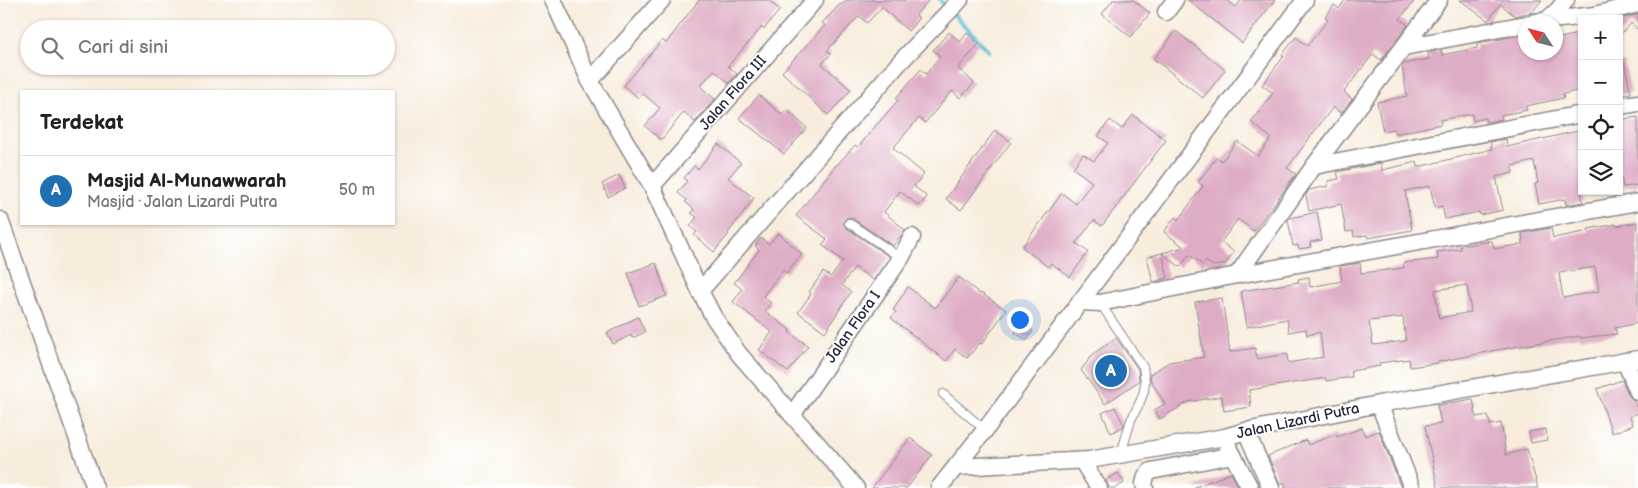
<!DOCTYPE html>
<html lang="id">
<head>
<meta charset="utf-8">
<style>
  :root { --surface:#fff; --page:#f6f6f6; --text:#202124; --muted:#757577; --line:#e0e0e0; --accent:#1f6fb2 }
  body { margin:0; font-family:"Balsamiq Sans",sans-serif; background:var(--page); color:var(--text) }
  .controls { position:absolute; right:15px; top:15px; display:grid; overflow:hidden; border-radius:0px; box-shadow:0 1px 4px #0004 }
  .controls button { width:45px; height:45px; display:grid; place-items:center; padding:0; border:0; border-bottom:1px solid var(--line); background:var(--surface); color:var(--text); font:25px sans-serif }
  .compass { position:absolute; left:1518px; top:15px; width:45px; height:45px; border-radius:50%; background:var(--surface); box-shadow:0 1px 4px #0004; rotate:306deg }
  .you { position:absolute; left:1019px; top:319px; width:18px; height:18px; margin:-12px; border:4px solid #fff; border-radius:50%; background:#1a73e8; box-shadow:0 0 0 8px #1a73e833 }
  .badge { display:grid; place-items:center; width:32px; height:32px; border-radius:50%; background:var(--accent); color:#fff; font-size:16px; font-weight:700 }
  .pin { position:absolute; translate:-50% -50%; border:2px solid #fff; box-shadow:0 1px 5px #0006 }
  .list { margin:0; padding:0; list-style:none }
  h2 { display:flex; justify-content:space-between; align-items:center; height:65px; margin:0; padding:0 20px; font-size:21px }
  h2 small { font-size:16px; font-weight:400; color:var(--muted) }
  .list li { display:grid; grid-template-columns:32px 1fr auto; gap:15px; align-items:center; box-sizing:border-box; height:70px; padding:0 20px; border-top:1px solid var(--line) }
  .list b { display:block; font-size:19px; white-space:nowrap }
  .list p { margin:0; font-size:16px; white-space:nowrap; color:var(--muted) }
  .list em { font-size:16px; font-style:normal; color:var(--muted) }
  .icon { flex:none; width:28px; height:28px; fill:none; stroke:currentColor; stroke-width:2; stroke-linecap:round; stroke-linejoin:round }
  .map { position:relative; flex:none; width:1638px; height:488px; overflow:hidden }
  .search { position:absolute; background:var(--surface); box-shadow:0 1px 4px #0004; left:20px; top:20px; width:375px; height:55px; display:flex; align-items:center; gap:12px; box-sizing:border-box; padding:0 18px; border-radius:28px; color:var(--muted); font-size:19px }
  .panel { position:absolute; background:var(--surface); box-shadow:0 1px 4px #0004; left:20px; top:90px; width:375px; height:135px; border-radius:0px }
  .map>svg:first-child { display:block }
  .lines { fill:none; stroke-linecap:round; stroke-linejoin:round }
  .stream { stroke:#5dbfdc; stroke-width:4.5 }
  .building { fill:#deacc5; fill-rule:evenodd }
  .service-casing { stroke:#8d888c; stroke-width:10 }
  .minor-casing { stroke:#8d888c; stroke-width:19 }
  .service { stroke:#fff; stroke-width:8 }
  .minor { stroke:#fff; stroke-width:16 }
  .labels { text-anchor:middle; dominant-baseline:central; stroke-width:4; stroke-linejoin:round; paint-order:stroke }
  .street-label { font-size:15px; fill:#22223b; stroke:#fff }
</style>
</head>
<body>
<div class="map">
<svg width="1638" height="488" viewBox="0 0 1638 488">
  <rect width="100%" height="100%" fill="#fff"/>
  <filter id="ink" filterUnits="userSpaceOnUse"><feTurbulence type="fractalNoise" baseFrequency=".02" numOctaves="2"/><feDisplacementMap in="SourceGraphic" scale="10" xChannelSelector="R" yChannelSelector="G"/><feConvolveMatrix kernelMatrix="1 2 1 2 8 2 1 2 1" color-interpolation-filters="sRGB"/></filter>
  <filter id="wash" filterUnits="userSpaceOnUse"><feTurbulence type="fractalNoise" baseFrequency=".0096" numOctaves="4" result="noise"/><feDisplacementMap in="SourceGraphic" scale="20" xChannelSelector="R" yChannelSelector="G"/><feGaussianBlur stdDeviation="1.12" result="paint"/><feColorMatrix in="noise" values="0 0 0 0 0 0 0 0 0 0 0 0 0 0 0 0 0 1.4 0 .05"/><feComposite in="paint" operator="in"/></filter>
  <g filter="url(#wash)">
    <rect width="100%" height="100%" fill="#f8eddd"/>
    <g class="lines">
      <path class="stream" d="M940 0 989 51"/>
    </g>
    <g id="blocks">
      <g class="building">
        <path d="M699 0H768L780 10 764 29 762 27 728 66 737 74 729 83 714 70 700 86 715 99 695 122 684 112 661 140 645 126 660 108 642 93 638 98 624 86 662 40 666 43Z"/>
        <path d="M846 0H929L916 15 919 18 908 31 882 7 867 23 859 16 827 51 831 54 822 64 851 90 828 115 782 72 825 25 822 23 840 4 842 5Z"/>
        <path d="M1113 0H1133L1150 13 1131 37 1102 14Z"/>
        <path d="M1188 0H1227L1236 7 1241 0H1275L1242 43Z"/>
        <path d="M1345 0H1415L1400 19 1408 25 1381 60 1373 54 1344 92 1352 99 1341 113 1333 107 1287 168 1296 174 1254 231 1238 219 1221 242 1234 252 1225 264 1213 266 1206 261 1203 265 1189 255 1180 267 1162 253 1168 278 1153 282 1147 257 1184 247 1164 232 1175 217 1178 220 1203 186 1198 182 1217 157 1222 161 1237 141 1258 156 1271 138 1251 122 1273 93 1262 85 1284 56 1282 55 1296 37 1307 46 1328 20 1325 17 1334 5 1339 9Z"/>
        <path d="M1460 0H1542L1532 12 1515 16 1500 4 1488 21Z"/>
        <path d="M1638 14V30L1631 23 1619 36V19Z"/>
        <path d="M1176 31 1225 70 1203 98 1154 59Z"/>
        <path d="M949 32 960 42 967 33 979 44 958 68 974 83 960 98 952 91 925 123 919 118 893 148 924 174 914 186 927 197 919 206 900 191 884 212 905 230 893 246 852 218 849 217 845 219 843 223 846 228 890 257 873 280 855 267 842 285 851 292 825 332 798 312 811 294 809 292 823 272 831 277 843 261 822 245 827 239 796 216 835 166H836L855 145 858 147 898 100 896 98 921 69 926 74 940 56 933 50Z"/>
        <path d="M1582 33V90L1563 94 1564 98 1526 106 1527 110 1501 115 1502 119 1486 122 1485 118 1473 121 1472 114 1440 120 1441 124 1395 134 1394 129 1383 131 1377 102 1407 96 1402 66 1403 64 1429 59 1428 53 1441 50 1442 55 1477 48V43L1523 35 1526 52H1556V39Z"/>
        <path d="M1624 62 1631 93 1619 95V63Z"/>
        <path d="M759 95 782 115 787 110 807 128 784 154 739 118Z"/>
        <path d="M1133 115 1166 140 1102 226 1094 220 1076 243 1088 252 1070 277 1051 263 1048 267 1022 247 1062 193 1076 204 1092 182 1073 168 1083 154 1094 161 1108 143 1098 136 1110 120 1122 129Z"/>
        <path d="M1638 117V185L1623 187 1619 164V120Z"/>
        <path d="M995 130 1011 142 961 210 946 199Z"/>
        <path d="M1582 130 1581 192 1583 202 1566 205 1565 199 1539 204 1535 184 1538 183 1534 161 1512 166 1513 173 1496 177 1503 210 1480 215 1479 212 1445 219 1442 206 1435 208 1430 186 1405 191 1412 230 1368 238 1367 235 1354 237 1353 231 1346 232 1341 204 1309 211 1306 195 1309 190 1328 186V181L1339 179 1337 172 1381 163 1382 170 1417 162 1418 167 1492 149 1490 142 1506 139 1507 147Z"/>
        <path d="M718 144 741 163 728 178 754 198 728 233 729 234 714 252 694 235 697 232 690 226 697 217 691 213 694 209 685 202 687 200 678 193 687 181 684 178 694 166 698 169Z"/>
        <path d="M619 175 625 188 608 197 602 184Z"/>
        <path d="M1317 212 1322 240 1310 242 1311 247 1299 249 1298 245 1293 246 1288 220 1290 218Z"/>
        <path d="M1638 222V323L1615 328 1617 334 1580 338V336L1502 349 1438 362V363L1410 367 1409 359 1379 363 1380 366 1351 371 1352 377 1326 381V378L1249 390 1251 407 1224 411 1222 396 1188 402 1160 419 1154 410 1165 404 1151 381 1150 374 1169 362 1204 357 1195 302 1222 298 1230 352 1255 348 1257 359 1287 354 1288 363 1323 357 1320 332 1307 335 1306 329 1289 332 1287 319 1247 327 1241 291 1299 282 1298 279 1309 277 1310 287 1342 281 1340 266 1360 263 1361 273 1404 268 1403 263 1438 259 1437 252 1461 249 1460 246 1492 241 1494 249 1523 244 1522 233 1536 231 1551 228 1553 238 1589 231 1588 229 1612 225 1616 224V226ZM1595 267 1599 291 1563 298 1559 273ZM1467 285 1471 312 1439 318 1435 290ZM1403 317 1406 341 1373 345 1369 321Z"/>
        <path d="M778 233 802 254 786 273 783 270 763 296 771 303 765 311 790 330 789 332 808 346 788 372 759 350 772 332 733 302 742 289 734 283 759 250 755 246 761 238 769 244Z"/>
        <path d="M656 263 667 296 639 306 628 273Z"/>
        <path d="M959 277 980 294 981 293 1006 310 982 344 980 343 967 358 955 349 946 361 891 318 896 312 893 310 908 287 935 308Z"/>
        <path d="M638 317 645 332 632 338 631 335 613 344 607 333Z"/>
        <path d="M1021 324 1033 331 1027 340 1015 333Z"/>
        <path d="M1116 338 1138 369 1139 381 1105 404 1081 370 1093 354Z"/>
        <path d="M1622 380 1629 396 1634 401 1638 413 1630 416 1633 425 1612 433 1597 389Z"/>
        <path d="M1473 399 1476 417 1488 415 1490 425 1501 423 1506 455 1527 449 1538 488H1438L1425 426 1441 424 1437 405Z"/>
        <path d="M1115 407 1124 425 1123 427 1111 433 1102 413Z"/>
        <path d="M1362 428 1365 436 1379 431 1401 488H1286L1284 482 1280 484 1268 456 1306 440 1308 445 1336 434 1337 437Z"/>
        <path d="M1546 429 1547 440 1531 443 1529 432Z"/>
        <path d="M910 438 932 455 907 488H872Z"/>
        <path d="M1118 473 1124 483 1116 488H1109L1106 480Z"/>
        <path d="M1231 473 1239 488H1195V487Z"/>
      </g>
    </g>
  </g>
  <g filter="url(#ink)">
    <use href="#blocks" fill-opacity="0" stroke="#8d888c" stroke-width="1"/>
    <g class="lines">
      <defs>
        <g id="service">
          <path d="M849 223 901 258"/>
          <path d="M1100 303 1143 367 1145 381 1144 391 1140 402 1131 420 1121 454"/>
          <path d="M943 394 985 430"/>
        </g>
        <g id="minor">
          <path d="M553 0 590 81 652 186 700 291 713 316 739 354 856 488"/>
          <path d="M1166 12 1175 0"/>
          <path d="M1547 20 1558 10 1566 0"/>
          <path d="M1534 22 1595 15 1638 4"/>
          <path d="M1404 47 1526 24"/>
          <path d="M590 81 662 0"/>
          <path d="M1619 106 1638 103"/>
          <path d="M1314 166 1582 114"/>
          <path d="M652 186 815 0"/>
          <path d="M0 220 95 488"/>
          <path d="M1237 275 1314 166 1439 0"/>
          <path d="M700 291 900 62 960 0"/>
          <path d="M1080 302 1100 303 1237 275 1638 202"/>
          <path d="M1625 361 1638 392"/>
          <path d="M1379 404 1412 488"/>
          <path d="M792 415 901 258 912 237"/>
          <path d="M1246 431 1271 488"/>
          <path d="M1228 446 1250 488"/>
          <path d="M1082 461 1099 488"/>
          <path d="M957 467 1089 460 1225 437 1246 431 1379 404 1638 359"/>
          <path d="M939 488 985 430 1305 0"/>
          <path d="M1145 488 1144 484 1146 476 1151 471 1233 455"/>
        </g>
      </defs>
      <use href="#service" class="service-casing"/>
      <use href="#minor" class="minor-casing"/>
      <use href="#service" class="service"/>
      <use href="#minor" class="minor"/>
    </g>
  </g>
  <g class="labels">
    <g class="street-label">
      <text transform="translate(733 93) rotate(-49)">Jalan Flora III</text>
      <text transform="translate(853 327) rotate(-55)">Jalan Flora I</text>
      <text transform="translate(1298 421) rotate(-12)">Jalan Lizardi Putra</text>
    </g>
  </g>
</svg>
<div class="controls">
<button>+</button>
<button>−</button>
<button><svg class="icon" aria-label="locate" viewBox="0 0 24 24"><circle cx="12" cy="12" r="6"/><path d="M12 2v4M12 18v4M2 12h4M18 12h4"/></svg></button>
<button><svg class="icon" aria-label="layers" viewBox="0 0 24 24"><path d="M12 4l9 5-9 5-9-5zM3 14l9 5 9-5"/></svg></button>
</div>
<svg class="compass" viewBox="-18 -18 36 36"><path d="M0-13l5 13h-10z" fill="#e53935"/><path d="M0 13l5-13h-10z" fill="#757577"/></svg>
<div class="you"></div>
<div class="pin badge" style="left:1111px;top:371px">A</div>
<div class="search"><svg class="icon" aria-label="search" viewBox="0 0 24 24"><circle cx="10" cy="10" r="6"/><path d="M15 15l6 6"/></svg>Cari di sini</div>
<section class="panel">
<h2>Terdekat<small></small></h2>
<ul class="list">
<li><span class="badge">A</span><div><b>Masjid Al-Munawwarah</b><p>Masjid · Jalan Lizardi Putra</p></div><em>50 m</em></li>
</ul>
</section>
</div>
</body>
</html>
